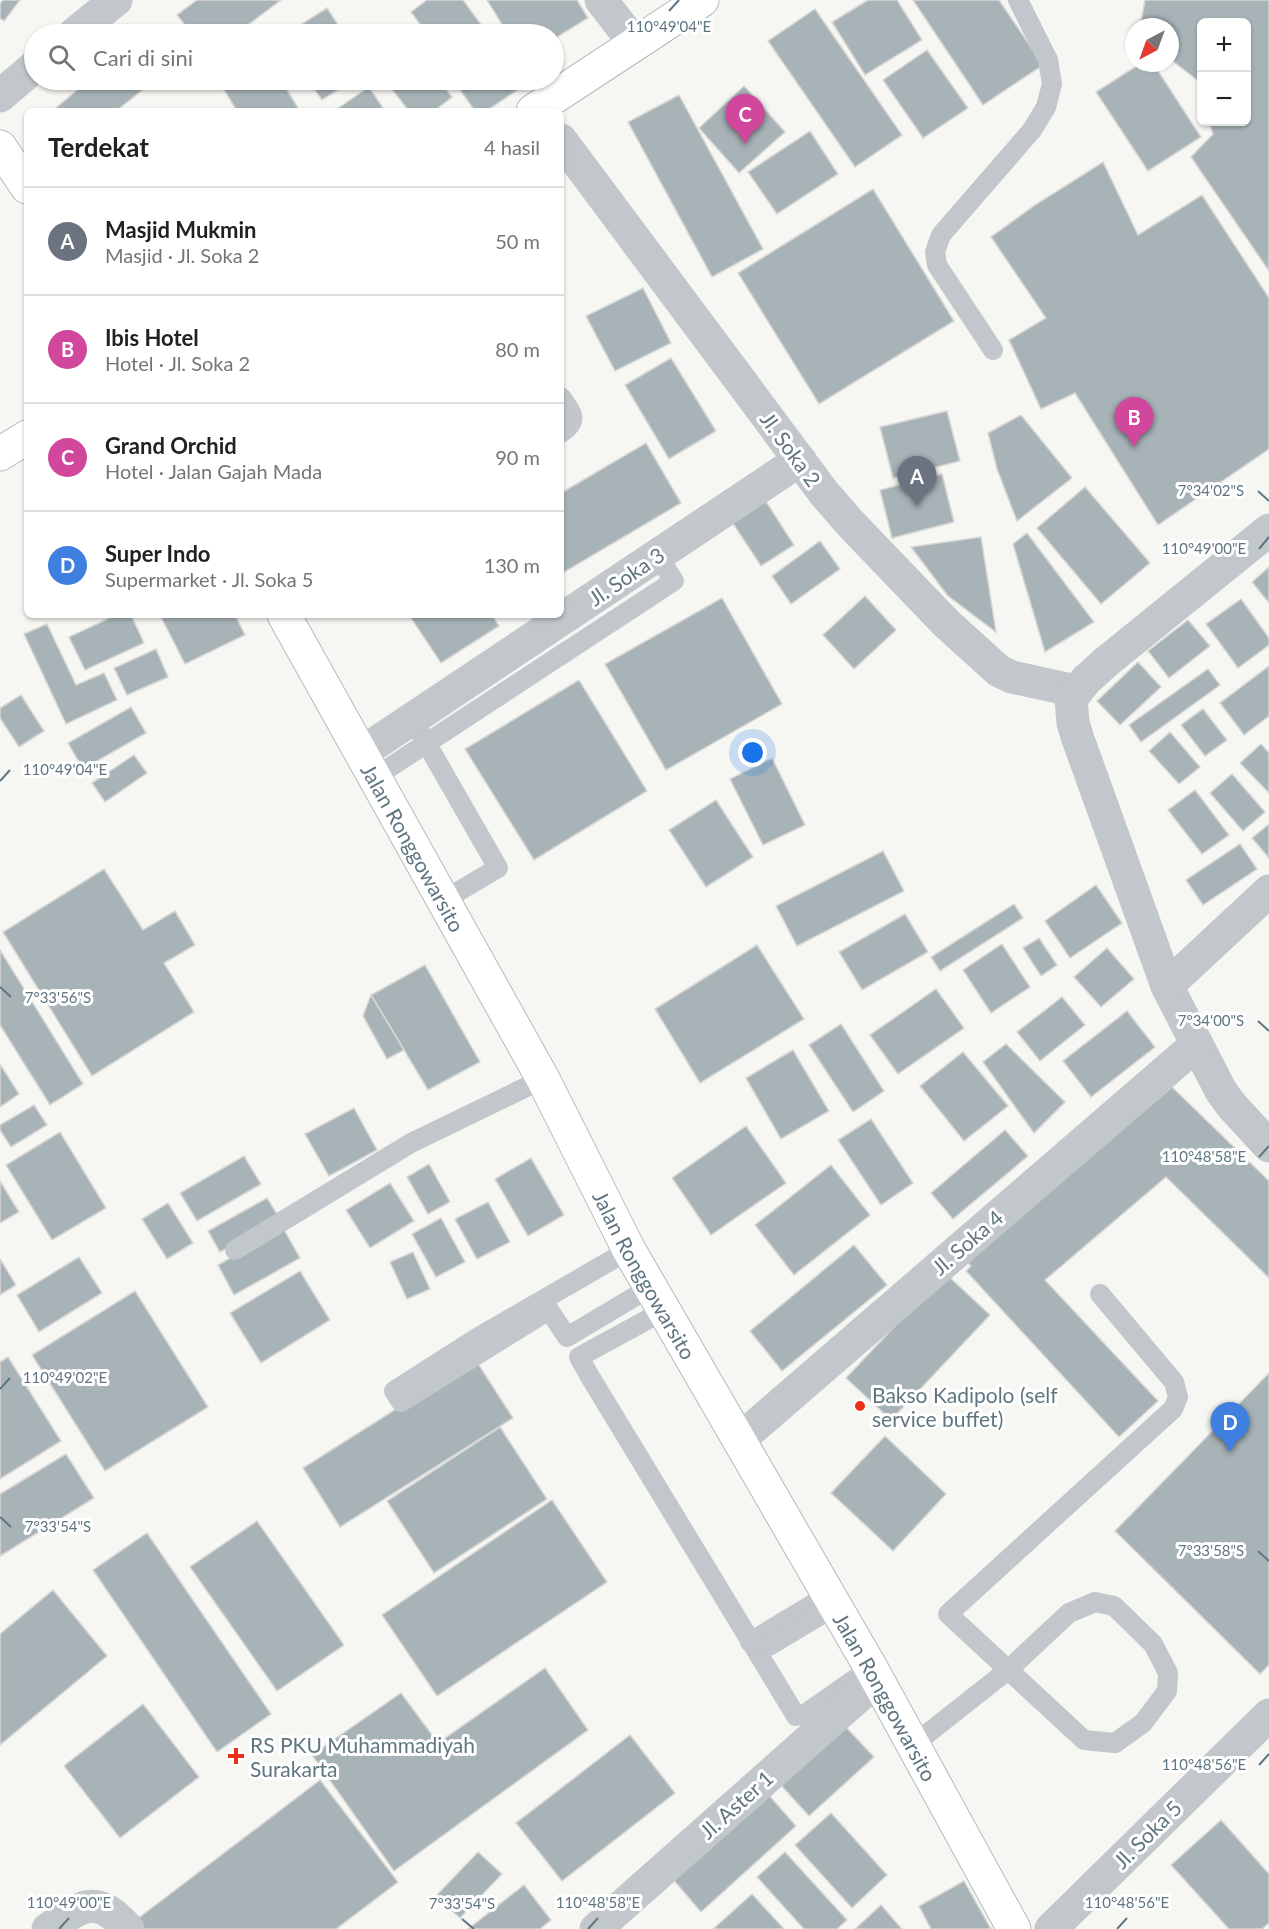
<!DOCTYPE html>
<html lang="id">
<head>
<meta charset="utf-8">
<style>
  :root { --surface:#fff; --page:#f2f2f2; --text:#202124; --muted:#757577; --line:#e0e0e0; --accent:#ed301c }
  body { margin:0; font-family:Lato,sans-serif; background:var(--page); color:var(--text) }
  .controls { position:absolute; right:18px; top:18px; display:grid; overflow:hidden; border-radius:9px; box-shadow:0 2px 4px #0004 }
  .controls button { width:54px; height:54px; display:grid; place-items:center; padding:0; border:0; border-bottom:2px solid var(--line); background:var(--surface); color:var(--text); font:30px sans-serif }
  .compass { position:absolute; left:1125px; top:18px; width:54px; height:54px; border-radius:50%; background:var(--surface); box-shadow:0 2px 4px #0004; rotate:221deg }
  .you { position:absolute; left:753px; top:753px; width:21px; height:21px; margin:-15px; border:4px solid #fff; border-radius:50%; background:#1a73e8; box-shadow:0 0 0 9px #1a73e833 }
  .badge { display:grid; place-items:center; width:39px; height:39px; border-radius:50%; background:var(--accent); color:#fff; font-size:20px; font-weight:700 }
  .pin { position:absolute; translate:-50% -50px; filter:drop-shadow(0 2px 3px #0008) }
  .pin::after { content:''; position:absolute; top:32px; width:21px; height:18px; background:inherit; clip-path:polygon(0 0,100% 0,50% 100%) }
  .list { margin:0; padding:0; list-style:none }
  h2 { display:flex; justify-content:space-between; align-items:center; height:78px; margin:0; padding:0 24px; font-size:26px }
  h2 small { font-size:20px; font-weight:400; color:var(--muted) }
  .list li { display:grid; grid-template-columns:39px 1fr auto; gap:18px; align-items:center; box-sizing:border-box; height:108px; padding:0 24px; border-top:2px solid var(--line) }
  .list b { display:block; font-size:22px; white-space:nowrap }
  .list p { margin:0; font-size:20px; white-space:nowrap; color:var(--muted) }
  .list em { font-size:20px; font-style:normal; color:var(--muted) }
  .icon { flex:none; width:33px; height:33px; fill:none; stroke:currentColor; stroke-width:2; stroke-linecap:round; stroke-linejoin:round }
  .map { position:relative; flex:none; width:1269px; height:1929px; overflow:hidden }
  .search { position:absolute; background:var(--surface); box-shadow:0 2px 4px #0004; left:24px; top:24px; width:540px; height:66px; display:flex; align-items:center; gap:15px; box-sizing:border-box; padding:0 21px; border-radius:33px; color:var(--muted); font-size:22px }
  .panel { position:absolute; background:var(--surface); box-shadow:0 2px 4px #0004; left:24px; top:108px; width:540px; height:510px; border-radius:9px }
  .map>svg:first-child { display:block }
  .building { fill:#a7b3b7; stroke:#d8d7d5; stroke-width:1.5 }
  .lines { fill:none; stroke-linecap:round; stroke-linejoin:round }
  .secondary-casing { stroke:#b3bbbe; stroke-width:35 }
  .lane { stroke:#c1c7ca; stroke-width:20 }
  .street { stroke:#c1c7ca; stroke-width:33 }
  .secondary { stroke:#fff; stroke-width:33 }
  .ticks { fill:none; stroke:#5f7680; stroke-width:2 }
  .poi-dot { fill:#ed301c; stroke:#fff; stroke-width:2 }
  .labels { text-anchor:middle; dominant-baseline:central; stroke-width:6; stroke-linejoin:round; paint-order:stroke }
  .street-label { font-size:21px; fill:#5f7680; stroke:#fff }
  .poi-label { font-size:21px; fill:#5f7680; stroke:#fff; text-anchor:start }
  .ticks-label { font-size:15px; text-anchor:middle; fill:#5f7680; stroke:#fff; stroke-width:6; stroke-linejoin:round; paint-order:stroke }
</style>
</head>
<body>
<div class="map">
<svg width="1269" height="1929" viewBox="0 0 1269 1929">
  <rect width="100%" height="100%" fill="#f6f6f3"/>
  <g class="building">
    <path d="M3 0H20L4 21 0 18V4Z"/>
    <path d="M197 0H281L236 34H192L177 15Z"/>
    <path d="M427 0H463L485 30 479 34H427L411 12Z"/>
    <path d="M487 0H577L588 18 554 39V34H508Z"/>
    <path d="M868 0H897L922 40 865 75 832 22Z"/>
    <path d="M913 0H999L1043 65 983 105Z"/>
    <path d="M1145 0H1269V271L1191 157 1213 134 1209 122H1246V22H1202V96L1197 80 1170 59V27H1140Z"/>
    <path d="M327 8 344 34H286Z"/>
    <path d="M815 9 902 135 855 167 768 41Z"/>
    <path d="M927 50 968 108 923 138 883 80Z"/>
    <path d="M1141 63H1153L1201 137 1148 171 1096 92Z"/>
    <path d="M89 80H155L116 111H58L56 108Z"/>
    <path d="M218 80H281L300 111H237Z"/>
    <path d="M308 80H354L322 100Z"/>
    <path d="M400 80H439L452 97 434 111H409L390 87Z"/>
    <path d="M453 80H530L531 81 486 111H475Z"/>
    <path d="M744 86 785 132 739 173 699 128Z"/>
    <path d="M369 87 385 111H334Z"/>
    <path d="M679 95 763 249 712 277 628 122Z"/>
    <path d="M810 131 838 174 777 214 748 172Z"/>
    <path d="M1103 162 1138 235 1202 195 1269 298V449L1158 525 1075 393 1041 409 1009 340 1046 318 991 237 1035 205Z"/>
    <path d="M873 189 954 321 819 404 738 273Z"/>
    <path d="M643 288 671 343 615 371 586 316Z"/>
    <path d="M671 358 716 431 669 459 625 385Z"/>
    <path d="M947 411 960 461 893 478 880 427Z"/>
    <path d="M1021 415 1072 478 1017 521 997 469 988 433Z"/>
    <path d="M646 443 681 503 561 574V493Z"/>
    <path d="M942 474 954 522 892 538 880 490Z"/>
    <path d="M1085 487 1150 563 1101 604 1037 528Z"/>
    <path d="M763 497 794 545 761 566 730 519Z"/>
    <path d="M1027 533 1094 622 1045 652 1013 544Z"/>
    <path d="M981 537 996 632 948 596 911 547Z"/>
    <path d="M820 541 840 569 791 604 772 576Z"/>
    <path d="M1269 567V603L1252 582Z"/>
    <path d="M865 596 896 630 854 669 823 635Z"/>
    <path d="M722 598 782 704 666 770 605 664Z"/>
    <path d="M1241 599 1269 638V645L1238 668 1206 624Z"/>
    <path d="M116 615H131L144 643 85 670 69 637Z"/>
    <path d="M160 615H235L245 635 185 664Z"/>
    <path d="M409 615H492L499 626 441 663Z"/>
    <path d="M1188 620 1210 646 1169 678 1148 651Z"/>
    <path d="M47 624 76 685 104 673 117 700 66 724 24 634Z"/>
    <path d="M156 649 168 677 127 695 114 668Z"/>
    <path d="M1138 662 1161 687 1120 725 1097 701Z"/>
    <path d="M1269 666V716L1244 735 1220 703Z"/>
    <path d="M1208 669 1220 685 1141 742 1129 725Z"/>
    <path d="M579 680 647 791 534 860 465 749Z"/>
    <path d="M21 695 44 731 19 747 0 718V708Z"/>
    <path d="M131 707 146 733 83 769 68 743Z"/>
    <path d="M1203 709 1227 740 1205 756 1181 725Z"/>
    <path d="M1170 732 1200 767 1179 784 1149 751Z"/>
    <path d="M1261 744 1269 753V793L1240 763Z"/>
    <path d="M134 755 147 773 105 802 92 783Z"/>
    <path d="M772 758 805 825 763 845 730 779Z"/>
    <path d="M1232 774 1265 812 1243 831 1210 793Z"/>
    <path d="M1195 790 1229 835 1202 854 1168 810Z"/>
    <path d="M716 800 753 857 706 887 669 830Z"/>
    <path d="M1269 824V858L1252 838Z"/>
    <path d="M1240 844 1257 869 1203 905 1186 880Z"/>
    <path d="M883 851 904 891 797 946 776 906Z"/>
    <path d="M104 869 143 930 175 911 195 945 164 963 194 1012 92 1076 3 932Z"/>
    <path d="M1096 885 1122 923 1070 958 1045 921Z"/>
    <path d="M1014 904 1023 918 940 971 931 957Z"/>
    <path d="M905 914 928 952 862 990 839 952Z"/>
    <path d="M1039 938 1057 965 1041 976 1023 948Z"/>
    <path d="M1002 944 1030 987 991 1013 963 970Z"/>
    <path d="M757 945 804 1019 700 1083 655 1009Z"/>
    <path d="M1107 948 1134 979 1101 1007 1074 977Z"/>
    <path d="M0 950 83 1084 50 1105 0 1025Z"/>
    <path d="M425 965 480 1062 428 1090 371 995Z"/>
    <path d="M936 989 964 1028 898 1074 870 1035Z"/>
    <path d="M371 995 404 1050 387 1059 363 1016Z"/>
    <path d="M1062 997 1085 1025 1040 1061 1017 1032Z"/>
    <path d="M1127 1011 1155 1047 1091 1097 1063 1061Z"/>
    <path d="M841 1024 884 1091 853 1112 809 1045Z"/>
    <path d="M1006 1044 1065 1102 1034 1133 983 1062Z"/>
    <path d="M793 1050 829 1111 781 1139 746 1078Z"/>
    <path d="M963 1052 1008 1106 964 1141 920 1086Z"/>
    <path d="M0 1064 19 1094 0 1107Z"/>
    <path d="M1172 1087 1269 1181V1278L1166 1177 1045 1280 1158 1401 1119 1437 966 1271 971 1266 967 1262Z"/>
    <path d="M34 1105 47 1125 11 1147 0 1130V1125Z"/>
    <path d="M354 1108 377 1150 329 1176 305 1134Z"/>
    <path d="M871 1119 913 1183 881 1205 838 1140Z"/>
    <path d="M746 1126 786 1183 711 1235 672 1178Z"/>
    <path d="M1005 1130 1028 1156 953 1219 931 1193Z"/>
    <path d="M60 1132 106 1208 52 1240 6 1165Z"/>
    <path d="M244 1156 261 1184 197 1221 180 1193Z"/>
    <path d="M531 1158 564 1215 528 1236 495 1179Z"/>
    <path d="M429 1164 450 1202 428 1214 407 1177Z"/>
    <path d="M831 1165 870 1215 794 1275 755 1225Z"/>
    <path d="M0 1181 19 1212 0 1223Z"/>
    <path d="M390 1183 414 1221 370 1248 346 1210Z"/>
    <path d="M267 1198 280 1219 220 1252 208 1231Z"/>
    <path d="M488 1202 510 1242 477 1259 455 1219Z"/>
    <path d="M168 1203 193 1243 167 1259 142 1219Z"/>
    <path d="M441 1218 465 1262 436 1277 412 1234Z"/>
    <path d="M283 1228 300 1258 234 1295 218 1265Z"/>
    <path d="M854 1245 887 1285 782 1371 750 1331Z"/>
    <path d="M413 1252 430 1289 407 1299 390 1262Z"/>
    <path d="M79 1257 102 1293 39 1332 17 1295Z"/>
    <path d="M0 1259 16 1285 0 1295Z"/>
    <path d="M300 1271 330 1320 261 1363 230 1313Z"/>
    <path d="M945 1273 990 1315 891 1420 846 1378Z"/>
    <path d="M135 1291 208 1407 105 1471 32 1355Z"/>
    <path d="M8 1357 61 1441 0 1479V1362Z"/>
    <path d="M475 1359 513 1418 340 1527 303 1468Z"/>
    <path d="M1269 1373V1665L1260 1674 1115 1531Z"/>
    <path d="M500 1427 547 1499 434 1573 387 1501Z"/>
    <path d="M885 1436 946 1494 893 1551 831 1493Z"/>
    <path d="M66 1454 94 1498 0 1556V1494Z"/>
    <path d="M552 1500 607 1582 437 1696 382 1615Z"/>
    <path d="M257 1521 344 1645 277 1691 190 1567Z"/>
    <path d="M147 1533 271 1714 217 1752 93 1570Z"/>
    <path d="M53 1590 107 1656 0 1745V1634Z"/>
    <path d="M545 1668 588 1730 394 1871 312 1755 401 1693 438 1743Z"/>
    <path d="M143 1704 199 1777 120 1838 64 1766Z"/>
    <path d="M844 1725 874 1757 809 1816 779 1783Z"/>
    <path d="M630 1735 675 1793 562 1881 516 1823Z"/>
    <path d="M320 1780 398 1882 336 1929H137L132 1923Z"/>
    <path d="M767 1793 796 1826 701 1912 672 1878Z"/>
    <path d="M831 1813 887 1875 852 1908 795 1845Z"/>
    <path d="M1221 1820 1269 1874V1923L1262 1929H1229L1171 1865Z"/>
    <path d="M478 1852 502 1874 460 1918 436 1896Z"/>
    <path d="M785 1852 847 1920 837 1929H804L757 1877Z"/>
    <path d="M964 1881 991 1929H931L919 1906Z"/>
    <path d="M524 1885 551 1920 540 1929H468Z"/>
    <path d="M752 1894 784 1929H713Z"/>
    <path d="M881 1905 902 1929H855Z"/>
  </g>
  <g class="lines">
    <defs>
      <g id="secondary">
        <path d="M533 111 702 0"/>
        <path d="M0 147 27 187"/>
        <path d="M0 454 27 437"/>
        <path id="s1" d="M284 615 543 1079 629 1250 871 1668 1014 1929"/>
      </g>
    </defs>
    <use href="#secondary" class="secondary-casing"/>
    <g class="lane">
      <path d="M993 350 937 265 935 252 941 235 1032 130 1046 107 1052 84 1048 60 1018 0"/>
      <path d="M561 397C572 413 580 420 561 433"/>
      <path d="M420 732 498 868 444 900"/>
      <path d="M375 777 674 581 657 555"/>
      <path d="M235 1250 411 1143 543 1079"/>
      <path d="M629 1250 477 1338 394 1391 401 1402 549 1310 567 1337 651 1287"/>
      <path d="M665 1310 579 1357 589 1375 796 1716 805 1714 871 1668"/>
      <path d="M750 1642 828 1595"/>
      <path d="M769 1646 834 1607"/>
      <path d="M913 1745 1008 1670 1069 1613 1095 1602 1114 1606 1153 1644 1168 1673 1167 1691 1143 1723 1115 1743 1084 1740 948 1614 1173 1409 1178 1397 1174 1382 1100 1294"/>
    </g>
    <g class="street">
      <path d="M601 0 635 44"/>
      <path d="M74 34 116 0"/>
      <path d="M0 96 34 67"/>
      <path d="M561 140 824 493 850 523 946 623 999 671 1012 677 1076 691"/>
      <path d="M1269 530 1106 662 1086 680 1071 699 1073 723 1078 739 1167 986 1221 1091 1232 1106 1269 1146"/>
      <path d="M361 753 800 460"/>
      <path d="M1167 986 1269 891"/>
      <path d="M739 1440 1196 1045"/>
      <path d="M48 1929C83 1905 96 1893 128 1929"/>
      <path d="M596 1929 877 1680"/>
      <path d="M1051 1929 1269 1715"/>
    </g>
    <use href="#secondary" class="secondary"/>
  </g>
  <path class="ticks" d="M669 11 679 0M1258 491 1269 501M1259 549 1269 537M0 781 10 770M0 987 11 997M1258 1021 1269 1031M1259 1157 1269 1146M0 1389 10 1378M0 1517 11 1527M1258 1551 1269 1561M1259 1765 1269 1754M462 1919 474 1929M59 1929 69 1918M588 1929 598 1918M1117 1929 1127 1918"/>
  <g class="poi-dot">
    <circle cx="860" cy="1406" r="6"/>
    <path d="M233 1747h6v6h6v6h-6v6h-6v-6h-6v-6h6z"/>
  </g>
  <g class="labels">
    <g class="street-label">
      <text transform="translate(791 449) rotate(54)">Jl. Soka 2</text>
      <text transform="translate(626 576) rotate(-34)">Jl. Soka 3</text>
      <text stroke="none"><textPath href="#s1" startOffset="266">Jalan Ronggowarsito</textPath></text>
      <text transform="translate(967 1242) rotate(-41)">Jl. Soka 4</text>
      <text stroke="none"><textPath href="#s1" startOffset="752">Jalan Ronggowarsito</textPath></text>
      <text stroke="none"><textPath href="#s1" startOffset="1238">Jalan Ronggowarsito</textPath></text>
      <text transform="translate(736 1804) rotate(-42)">Jl. Aster 1</text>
      <text transform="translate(1147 1834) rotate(-45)">Jl. Soka 5</text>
    </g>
    <g class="poi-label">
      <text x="872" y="1394">Bakso Kadipolo (self<tspan x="872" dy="24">service buffet)</tspan></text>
      <text x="250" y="1744">RS PKU Muhammadiyah<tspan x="250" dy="24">Surakarta</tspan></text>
    </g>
  </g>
  <g class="ticks-label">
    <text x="669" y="32">110°49'04"E</text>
    <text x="1211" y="496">7°34'02"S</text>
    <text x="1204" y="554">110°49'00"E</text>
    <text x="65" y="775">110°49'04"E</text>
    <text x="58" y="1003">7°33'56"S</text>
    <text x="1211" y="1026">7°34'00"S</text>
    <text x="1204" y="1162">110°48'58"E</text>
    <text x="65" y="1383">110°49'02"E</text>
    <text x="58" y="1532">7°33'54"S</text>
    <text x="1211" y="1556">7°33'58"S</text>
    <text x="1204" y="1770">110°48'56"E</text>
    <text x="69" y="1908">110°49'00"E</text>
    <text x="598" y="1908">110°48'58"E</text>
    <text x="1127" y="1908">110°48'56"E</text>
    <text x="462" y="1909">7°33'54"S</text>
  </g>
</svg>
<div class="controls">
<button>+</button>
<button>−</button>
</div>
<svg class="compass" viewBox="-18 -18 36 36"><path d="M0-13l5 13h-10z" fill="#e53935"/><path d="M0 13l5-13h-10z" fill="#757577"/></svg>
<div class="you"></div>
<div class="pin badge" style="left:917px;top:506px;background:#6b7280">A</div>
<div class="pin badge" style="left:1134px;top:447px;background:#d1479c">B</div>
<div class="pin badge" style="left:745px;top:144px;background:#d1479c">C</div>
<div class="pin badge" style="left:1230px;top:1452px;background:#3f7fe0">D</div>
<div class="search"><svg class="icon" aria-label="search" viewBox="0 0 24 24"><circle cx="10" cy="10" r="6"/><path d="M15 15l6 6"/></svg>Cari di sini</div>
<section class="panel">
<h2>Terdekat<small>4 hasil</small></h2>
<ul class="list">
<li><span class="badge" style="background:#6b7280">A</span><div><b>Masjid Mukmin</b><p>Masjid · Jl. Soka 2</p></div><em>50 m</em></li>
<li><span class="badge" style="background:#d1479c">B</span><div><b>Ibis Hotel</b><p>Hotel · Jl. Soka 2</p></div><em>80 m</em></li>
<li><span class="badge" style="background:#d1479c">C</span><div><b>Grand Orchid</b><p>Hotel · Jalan Gajah Mada</p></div><em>90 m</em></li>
<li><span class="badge" style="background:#3f7fe0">D</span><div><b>Super Indo</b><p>Supermarket · Jl. Soka 5</p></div><em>130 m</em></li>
</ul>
</section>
</div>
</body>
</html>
